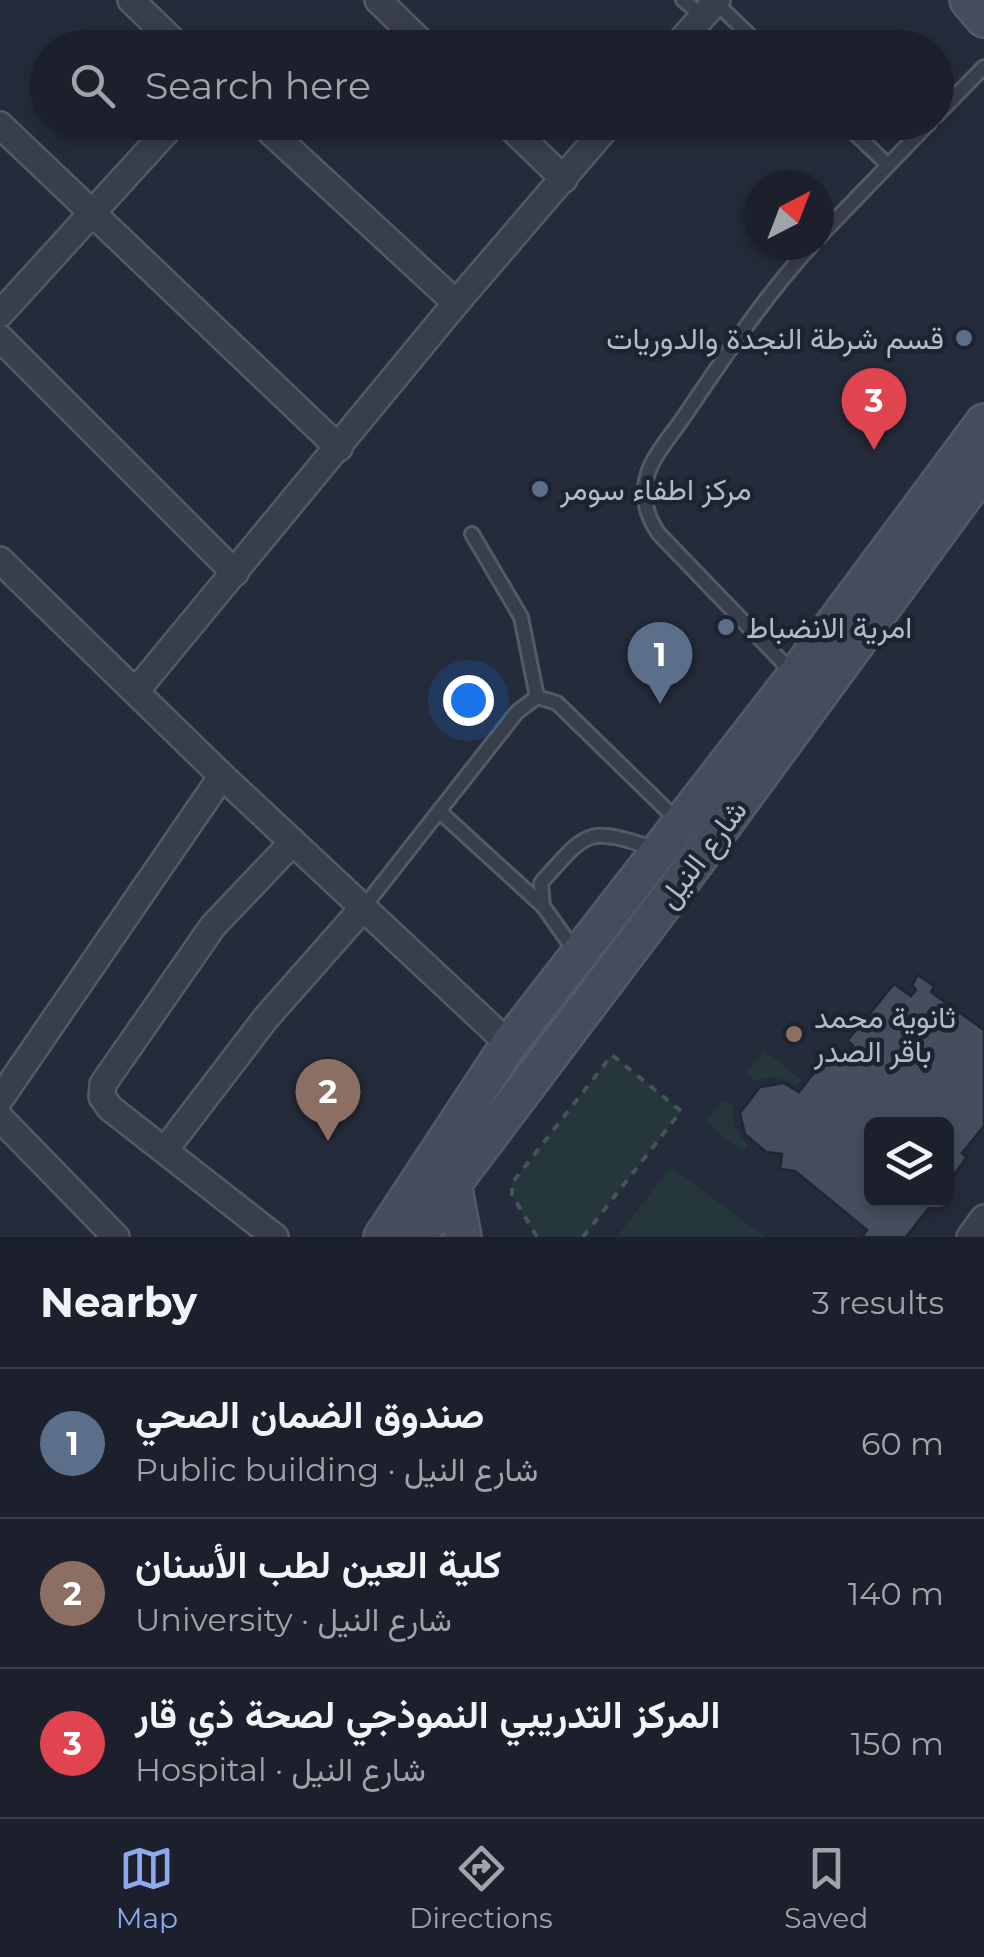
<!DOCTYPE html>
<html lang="en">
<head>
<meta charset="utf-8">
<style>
  :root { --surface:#1b202c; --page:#282d38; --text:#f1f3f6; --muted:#a0a3a9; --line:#393e48; --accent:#8daaf1 }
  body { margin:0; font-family:Montserrat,Vazirmatn,sans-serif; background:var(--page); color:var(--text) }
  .controls { position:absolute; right:30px; bottom:30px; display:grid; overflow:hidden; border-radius:15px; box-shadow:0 5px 15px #0003 }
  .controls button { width:90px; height:90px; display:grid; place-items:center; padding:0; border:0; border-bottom:2px solid var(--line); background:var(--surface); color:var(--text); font:50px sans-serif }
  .compass { position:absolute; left:744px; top:170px; width:90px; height:90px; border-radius:50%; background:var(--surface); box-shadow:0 5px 15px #0003; rotate:42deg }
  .you { position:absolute; left:468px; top:700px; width:35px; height:35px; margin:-25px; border:8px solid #fff; border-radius:50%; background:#1a73e8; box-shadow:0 0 0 15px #1a73e833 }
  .badge { display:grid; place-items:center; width:65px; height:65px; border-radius:50%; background:var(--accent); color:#fff; font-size:32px; font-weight:700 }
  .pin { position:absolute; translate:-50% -82px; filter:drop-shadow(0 2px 5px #0008) }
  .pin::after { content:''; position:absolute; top:52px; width:35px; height:30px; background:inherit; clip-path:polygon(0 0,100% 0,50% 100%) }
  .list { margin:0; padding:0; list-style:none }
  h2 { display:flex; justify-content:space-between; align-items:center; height:130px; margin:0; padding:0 40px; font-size:42px }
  h2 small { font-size:32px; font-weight:400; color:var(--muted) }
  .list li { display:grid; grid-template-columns:65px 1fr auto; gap:30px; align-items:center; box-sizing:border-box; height:150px; padding:0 40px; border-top:2px solid var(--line) }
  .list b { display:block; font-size:38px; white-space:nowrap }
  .list p { margin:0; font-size:32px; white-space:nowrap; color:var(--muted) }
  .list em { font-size:32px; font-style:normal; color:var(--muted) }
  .icon { flex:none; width:55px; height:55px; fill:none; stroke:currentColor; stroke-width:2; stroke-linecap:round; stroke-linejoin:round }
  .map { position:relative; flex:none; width:984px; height:1237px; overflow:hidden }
  .search { position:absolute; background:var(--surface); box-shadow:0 5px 15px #0003; left:30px; right:30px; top:30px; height:110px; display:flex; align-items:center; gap:25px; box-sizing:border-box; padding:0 35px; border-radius:55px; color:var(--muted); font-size:38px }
  .sheet { height:580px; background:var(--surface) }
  nav { display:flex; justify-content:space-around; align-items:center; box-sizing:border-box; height:140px; border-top:2px solid var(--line); background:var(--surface); font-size:28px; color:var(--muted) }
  nav a { display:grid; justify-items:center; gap:5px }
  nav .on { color:var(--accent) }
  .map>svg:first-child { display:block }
  .green { fill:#26373b }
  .building { fill:#454e5e; stroke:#1f2531; stroke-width:2.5 }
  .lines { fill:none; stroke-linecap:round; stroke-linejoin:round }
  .lane-casing { stroke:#535965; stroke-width:18 }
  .street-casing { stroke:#535965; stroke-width:30 }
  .secondary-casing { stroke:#535965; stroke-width:40 }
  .path { stroke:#445458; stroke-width:4; stroke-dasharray:8 8; stroke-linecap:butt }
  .lane { stroke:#383e4a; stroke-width:12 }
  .street { stroke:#383e4a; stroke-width:25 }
  .secondary { stroke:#464c5d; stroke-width:35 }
  .service-dot { fill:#5c6f8a; stroke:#1d232f; stroke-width:4 }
  .education-dot { fill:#8d6e63; stroke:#1d232f; stroke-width:4 }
  .labels { text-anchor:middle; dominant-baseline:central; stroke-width:9; stroke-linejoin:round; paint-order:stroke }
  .poi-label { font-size:30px; fill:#b3b9c6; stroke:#1d232f; text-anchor:start }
  .street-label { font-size:30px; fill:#b3b9c6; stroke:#1d232f }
</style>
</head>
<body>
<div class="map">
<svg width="984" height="1237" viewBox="0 0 984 1237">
  <rect width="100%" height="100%" fill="#242b3a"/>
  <g class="green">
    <path d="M764 1051 802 1080 796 1086 774 1077 754 1081 747 1071Z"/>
    <path d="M612 1055 681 1111 583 1237H536L512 1195V1183Z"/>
    <path d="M722 1101 733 1105 734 1126 747 1145 743 1152 706 1122Z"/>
    <path d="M671 1167 765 1237H617Z"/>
  </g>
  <path class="building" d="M918 975 934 986 931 992 984 1030V1126L962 1153 967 1157 946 1185V1124H872V1200H935L906 1237H862L867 1230 795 1171 780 1169 782 1154 766 1152 745 1134 740 1113 760 1087 784 1083 799 1092 829 1053 840 1061 853 1045 847 1041 894 984 911 996 916 990 912 985Z"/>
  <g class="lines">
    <defs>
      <g id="lane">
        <path d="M683 0 703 16"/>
        <path d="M715 2 763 48"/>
        <path d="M936 116 984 67"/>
        <path d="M843 122 888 165"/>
        <path d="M819 237 930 122"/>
        <path d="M472 534 521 617 537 697"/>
        <path d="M795 675 659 534C647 517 641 498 647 476 653 455 671 436 683 418 724 358 763 298 812 245"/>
        <path d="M439 811 543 906"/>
        <path d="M363 908 517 712 537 697 557 703 677 820"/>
        <path d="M577 954 543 906 541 883C590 828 587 827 656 849"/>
      </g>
      <g id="street">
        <path d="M131 0 180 48"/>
        <path d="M378 0 427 48"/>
        <path d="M675 48 717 0"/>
        <path d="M260 122 456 303"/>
        <path d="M505 122 564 179"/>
        <path d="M0 125 339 448"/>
        <path d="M0 314 175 122"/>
        <path d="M0 338 235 573"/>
        <path d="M0 560 222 776 509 1044"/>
        <path d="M136 691 456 303 611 122"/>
        <path d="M0 1099 222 776"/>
        <path d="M0 1118 116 1237"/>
        <path d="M165 1150 266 1018 363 908"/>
        <path d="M275 1237 110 1108 102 1097 103 1084 213 926 293 842"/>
        <path d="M970 1237 984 1218"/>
      </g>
      <g id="secondary">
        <path d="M968 0 984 19"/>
        <path d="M453 1184 463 1237"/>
        <path d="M382 1237 509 1044 795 676 984 422"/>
        <path d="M418 1237 453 1184 708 846 984 469"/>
      </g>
    </defs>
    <use href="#lane" class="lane-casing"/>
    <use href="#street" class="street-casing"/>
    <use href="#secondary" class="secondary-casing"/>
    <path class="path" d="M537 1237 512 1195V1183L612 1055 681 1111 583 1237"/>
    <use href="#lane" class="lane"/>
    <use href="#street" class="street"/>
    <use href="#secondary" class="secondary"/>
  </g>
  <g class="service-dot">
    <circle cx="964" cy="338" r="10"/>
    <circle cx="540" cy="489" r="10"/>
    <circle cx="726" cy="627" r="10"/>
  </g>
  <circle class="education-dot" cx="794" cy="1034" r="10"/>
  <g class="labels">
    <g class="poi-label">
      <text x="944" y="338" text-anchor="end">قسم شرطة النجدة والدوريات</text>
      <text x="560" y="489">مركز اطفاء سومر</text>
      <text x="746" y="627">امرية الانضباط</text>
      <text x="814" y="1017">ثانوية محمد<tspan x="814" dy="34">باقر الصدر</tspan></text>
    </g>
    <g class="street-label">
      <text transform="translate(702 854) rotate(-53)">شارع النيل</text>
    </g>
  </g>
</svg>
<div class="controls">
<button><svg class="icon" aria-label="layers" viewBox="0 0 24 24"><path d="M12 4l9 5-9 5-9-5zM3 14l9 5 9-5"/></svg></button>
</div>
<svg class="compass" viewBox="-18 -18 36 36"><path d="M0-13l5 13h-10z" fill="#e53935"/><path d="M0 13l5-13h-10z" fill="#a0a3a9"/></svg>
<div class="you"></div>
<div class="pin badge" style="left:660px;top:704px;background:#5c6f8a">1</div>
<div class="pin badge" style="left:328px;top:1141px;background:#8d6e63">2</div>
<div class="pin badge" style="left:874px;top:450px;background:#e0444e">3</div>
<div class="search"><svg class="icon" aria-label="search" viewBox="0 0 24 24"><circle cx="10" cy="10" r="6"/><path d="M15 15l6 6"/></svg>Search here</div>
</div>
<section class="sheet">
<h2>Nearby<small>3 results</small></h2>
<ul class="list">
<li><span class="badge" style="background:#5c6f8a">1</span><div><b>صندوق الضمان الصحي</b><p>Public building · شارع النيل</p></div><em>60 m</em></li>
<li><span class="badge" style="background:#8d6e63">2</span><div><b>كلية العين لطب الأسنان</b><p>University · شارع النيل</p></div><em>140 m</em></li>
<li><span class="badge" style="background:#e0444e">3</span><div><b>المركز التدريبي النموذجي لصحة ذي قار</b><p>Hospital · شارع النيل</p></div><em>150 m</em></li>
</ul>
</section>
<nav>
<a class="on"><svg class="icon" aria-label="map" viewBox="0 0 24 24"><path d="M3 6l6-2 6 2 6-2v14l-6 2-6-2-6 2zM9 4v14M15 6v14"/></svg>Map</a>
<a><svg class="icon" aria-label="directions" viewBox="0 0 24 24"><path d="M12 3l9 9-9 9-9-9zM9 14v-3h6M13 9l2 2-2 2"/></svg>Directions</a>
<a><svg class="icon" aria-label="saved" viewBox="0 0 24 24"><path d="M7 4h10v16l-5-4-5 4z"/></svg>Saved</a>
</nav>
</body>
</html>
